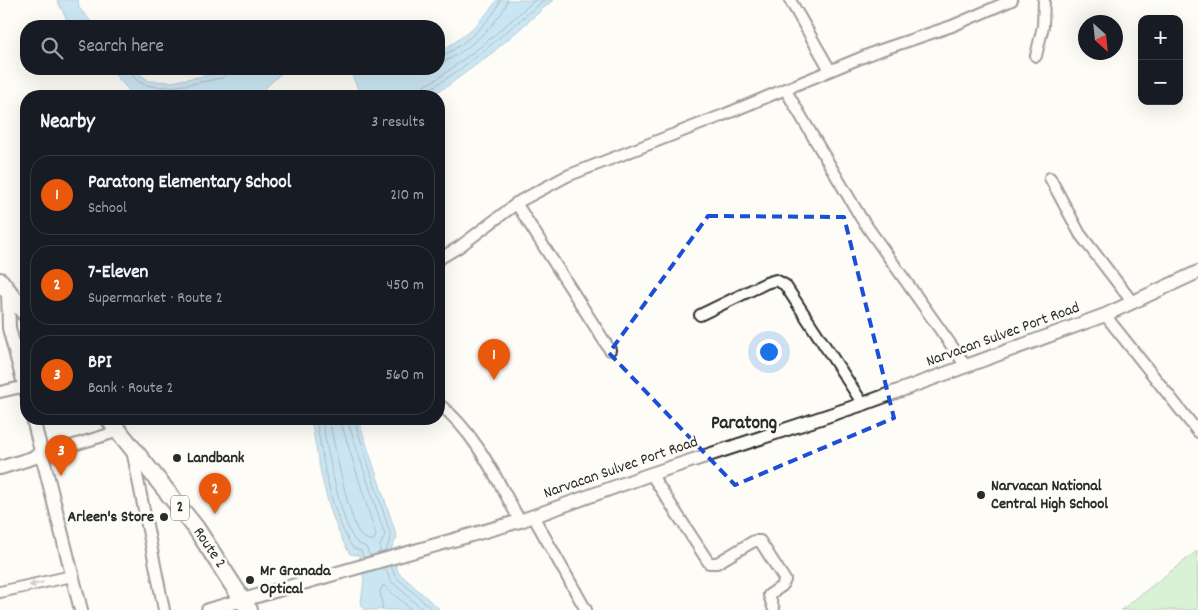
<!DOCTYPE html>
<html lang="en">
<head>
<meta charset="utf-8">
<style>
  :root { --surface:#171b24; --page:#242831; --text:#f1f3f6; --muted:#9ea1a6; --line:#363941; --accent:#ea580c }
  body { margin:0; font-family:Dekko,sans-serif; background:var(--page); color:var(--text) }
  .controls { position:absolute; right:15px; top:15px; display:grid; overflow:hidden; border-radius:10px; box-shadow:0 5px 20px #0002 }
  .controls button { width:45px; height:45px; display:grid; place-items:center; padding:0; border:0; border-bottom:1px solid var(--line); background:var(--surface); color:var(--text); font:25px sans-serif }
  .compass { position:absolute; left:1078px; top:15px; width:45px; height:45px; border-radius:50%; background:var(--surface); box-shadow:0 5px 20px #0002; rotate:153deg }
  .you { position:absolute; left:768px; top:351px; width:18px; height:18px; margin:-12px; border:4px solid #fff; border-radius:50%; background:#1a73e8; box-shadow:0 0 0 8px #1a73e833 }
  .badge { display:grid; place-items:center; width:32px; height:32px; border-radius:50%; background:var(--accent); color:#fff; font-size:16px; font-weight:700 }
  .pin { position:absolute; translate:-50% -41px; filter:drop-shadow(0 1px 2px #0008) }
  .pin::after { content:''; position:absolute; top:26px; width:18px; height:15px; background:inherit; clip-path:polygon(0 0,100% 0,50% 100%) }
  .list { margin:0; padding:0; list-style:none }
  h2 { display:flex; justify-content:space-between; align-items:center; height:65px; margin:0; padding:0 20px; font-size:21px }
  h2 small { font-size:16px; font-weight:400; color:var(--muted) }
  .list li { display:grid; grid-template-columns:32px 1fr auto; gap:15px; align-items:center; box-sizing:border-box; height:80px; margin:0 10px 10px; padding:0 10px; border:1px solid var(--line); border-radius:20px }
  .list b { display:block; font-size:19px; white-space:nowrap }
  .list p { margin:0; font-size:16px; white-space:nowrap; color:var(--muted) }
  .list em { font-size:16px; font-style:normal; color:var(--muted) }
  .icon { flex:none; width:28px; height:28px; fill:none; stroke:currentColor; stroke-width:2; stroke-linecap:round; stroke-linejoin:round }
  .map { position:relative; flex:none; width:1198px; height:610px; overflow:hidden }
  .search { position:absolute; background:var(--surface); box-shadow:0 5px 20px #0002; left:20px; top:20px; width:425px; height:55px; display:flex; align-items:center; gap:12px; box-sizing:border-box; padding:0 18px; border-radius:20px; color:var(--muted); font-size:19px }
  .panel { position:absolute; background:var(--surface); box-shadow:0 5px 20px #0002; left:20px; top:90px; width:425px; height:335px; border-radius:20px }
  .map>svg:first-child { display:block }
  .green { fill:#abe7ac; stroke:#6b896c }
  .water { fill:#8ccced; stroke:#658c9f }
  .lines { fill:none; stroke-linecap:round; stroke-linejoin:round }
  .shore { stroke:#526b79; stroke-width:1 }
  .minor-casing { stroke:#2b2b2b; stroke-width:14 }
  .tertiary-casing { stroke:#2b2b2b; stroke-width:16 }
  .trunk-casing { stroke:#2b2b2b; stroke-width:20 }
  .minor { stroke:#fdfcf7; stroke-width:10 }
  .tertiary { stroke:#fdfcf7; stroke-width:12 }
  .trunk { stroke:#fdfcf7; stroke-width:16 }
  .oneway { fill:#9e9e9b }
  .marked { fill:none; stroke:#1d4ed8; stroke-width:4; stroke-dasharray:10 6; stroke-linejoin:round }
  .poi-dot { fill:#2b2b2b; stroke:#fdfcf7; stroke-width:2 }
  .labels { text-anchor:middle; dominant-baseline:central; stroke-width:5; stroke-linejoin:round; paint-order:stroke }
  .shield { fill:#fdfcf7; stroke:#6a6a68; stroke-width:1 }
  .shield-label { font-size:15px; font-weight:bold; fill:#2b2b2b }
  .street-label { font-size:16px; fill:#2b2b2b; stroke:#fdfcf7 }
  .poi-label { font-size:16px; font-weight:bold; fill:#2b2b2b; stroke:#fdfcf7; text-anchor:start }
  .quarter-label { font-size:19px; font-weight:bold; fill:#2b2b2b; stroke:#fdfcf7 }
</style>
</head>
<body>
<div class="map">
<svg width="1198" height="610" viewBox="0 0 1198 610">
  <rect width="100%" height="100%" fill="#fdfcf7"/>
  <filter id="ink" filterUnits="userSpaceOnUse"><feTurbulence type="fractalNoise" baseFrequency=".02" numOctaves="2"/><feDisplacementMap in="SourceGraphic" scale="10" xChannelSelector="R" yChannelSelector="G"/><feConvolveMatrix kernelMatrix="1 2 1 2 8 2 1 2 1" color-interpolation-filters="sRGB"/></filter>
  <g filter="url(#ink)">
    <path class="green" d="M1197 551 1198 610H1121Z"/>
    <g class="water">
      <path d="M57 0H78L79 8 95 26H70Z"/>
      <path d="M497 0H553L492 53 446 87 430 95 361 96 352 75 347 69H439V52C462 39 482 22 497 0Z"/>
      <path d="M110 69H133L149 81 171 82 220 73 226 69H286L265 88 263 96H208L207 93 138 96 133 95Z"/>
      <path d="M311 419H358L397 537 391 549 398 572 440 610H365L361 604 364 579 359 555 350 554C326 514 319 464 311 419Z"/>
    </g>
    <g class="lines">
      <g class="shore">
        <path d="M439 56C455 54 498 16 500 0"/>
        <path d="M439 63C457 61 506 18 507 0"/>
        <path d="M131 69C134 101 202 81 222 78L227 74 228 69"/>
        <path d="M420 96 424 86 440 77 484 44 535 0"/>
        <path d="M426 96 428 90C472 65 506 30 545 0"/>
        <path d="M316 419C323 460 330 513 353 548L361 551 364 558"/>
        <path d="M322 419C326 444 341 525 356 542 358 544 363 545 366 547L370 556"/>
        <path d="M329 419C333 438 350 527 362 537 364 538 370 540 373 541L376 535 340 419"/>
        <path d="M347 419 385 535 380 546V553"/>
        <path d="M354 419 391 536 386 551"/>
        <path d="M391 566 395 576 433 610"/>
        <path d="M385 567 390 580 423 610"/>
        <path d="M383 610 380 591 383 585 412 610"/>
      </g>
      <defs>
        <g id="minor">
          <path d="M790 0 830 70"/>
          <path d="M1036 56 1043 26 1044 0"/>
          <path d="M785 89 861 218 966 366"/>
          <path d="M1050 178 1080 234 1133 303"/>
          <path d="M516 203 610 350"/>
          <path d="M439 259 459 247 520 201 567 176 721 116 875 52 952 26 1012 0"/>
          <path d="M700 315 766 283 776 280 785 285 863 404"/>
          <path d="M1105 315 1198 432"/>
          <path d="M0 392 26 386"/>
          <path d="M439 404C476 433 497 480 520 521"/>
          <path d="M132 450 164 610"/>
          <path d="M42 455 119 431"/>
          <path d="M651 474 709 563H717L754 541H760L785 580 782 586 769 595 774 610"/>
          <path d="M533 516 586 610"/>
          <path d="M0 592 72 576"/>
        </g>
        <g id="tertiary">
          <path d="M8 291 9 328 26 392"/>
          <path d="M33 419 81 610"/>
          <path d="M0 468 42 455"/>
          <path d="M208 610 520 521 651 474 863 404 1105 315 1198 272"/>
        </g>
        <g id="trunk">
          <path d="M0 281 26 314"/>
          <path d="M109 419 196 528 249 610"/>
        </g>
      </defs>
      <use href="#minor" class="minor-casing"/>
      <use href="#tertiary" class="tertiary-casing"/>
      <use href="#trunk" class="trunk-casing"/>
      <use href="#minor" class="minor"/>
      <use href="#tertiary" class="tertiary"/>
      <use href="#trunk" class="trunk"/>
    </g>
    <defs><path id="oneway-solid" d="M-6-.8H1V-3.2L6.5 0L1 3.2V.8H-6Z" transform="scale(1.25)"/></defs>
    <use class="oneway" href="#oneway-solid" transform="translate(36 584) rotate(167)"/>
  </g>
  <path d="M0 0H1198V610H0ZM708 216 844 217 894 418 735 485 609 353Z" fill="#fdfcf7" fill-opacity=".55" fill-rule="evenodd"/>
  <path class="marked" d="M708 216 844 217 894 418 735 485 609 353Z"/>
  <g class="poi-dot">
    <circle cx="177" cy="458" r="5"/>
    <circle cx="981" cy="495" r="5"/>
    <circle cx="164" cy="517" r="5"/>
    <circle cx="250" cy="580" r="5"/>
  </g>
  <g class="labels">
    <rect class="shield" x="171" y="495.5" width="18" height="25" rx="4"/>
    <g class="shield-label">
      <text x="180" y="508">2</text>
    </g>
    <g class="street-label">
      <text transform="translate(1003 335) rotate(-20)">Narvacan Sulvec Port Road</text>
      <text transform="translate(621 468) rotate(-19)">Narvacan Sulvec Port Road</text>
      <text transform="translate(209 548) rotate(56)">Route 2</text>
    </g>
    <g class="poi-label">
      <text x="187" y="458">Landbank</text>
      <text x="991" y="486">Narvacan National<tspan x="991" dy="18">Central High School</tspan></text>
      <text x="154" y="517" text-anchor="end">Arleen's Store</text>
      <text x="260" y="571">Mr Granada<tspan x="260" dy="18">Optical</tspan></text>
    </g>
    <g class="quarter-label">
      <text x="744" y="424">Paratong</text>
    </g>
  </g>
</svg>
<div class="controls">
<button>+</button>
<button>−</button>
</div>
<svg class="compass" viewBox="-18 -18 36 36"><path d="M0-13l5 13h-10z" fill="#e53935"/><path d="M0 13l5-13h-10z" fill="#9ea1a6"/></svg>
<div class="you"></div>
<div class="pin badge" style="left:494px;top:380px">1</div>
<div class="pin badge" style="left:215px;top:514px">2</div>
<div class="pin badge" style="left:61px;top:476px">3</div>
<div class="search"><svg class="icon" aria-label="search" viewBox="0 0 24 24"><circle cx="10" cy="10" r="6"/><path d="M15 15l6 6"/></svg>Search here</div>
<section class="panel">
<h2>Nearby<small>3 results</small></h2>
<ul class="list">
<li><span class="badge">1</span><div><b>Paratong Elementary School</b><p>School</p></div><em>210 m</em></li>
<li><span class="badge">2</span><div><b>7-Eleven</b><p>Supermarket · Route 2</p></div><em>450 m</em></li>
<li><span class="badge">3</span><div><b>BPI</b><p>Bank · Route 2</p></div><em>560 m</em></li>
</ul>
</section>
</div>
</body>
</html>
